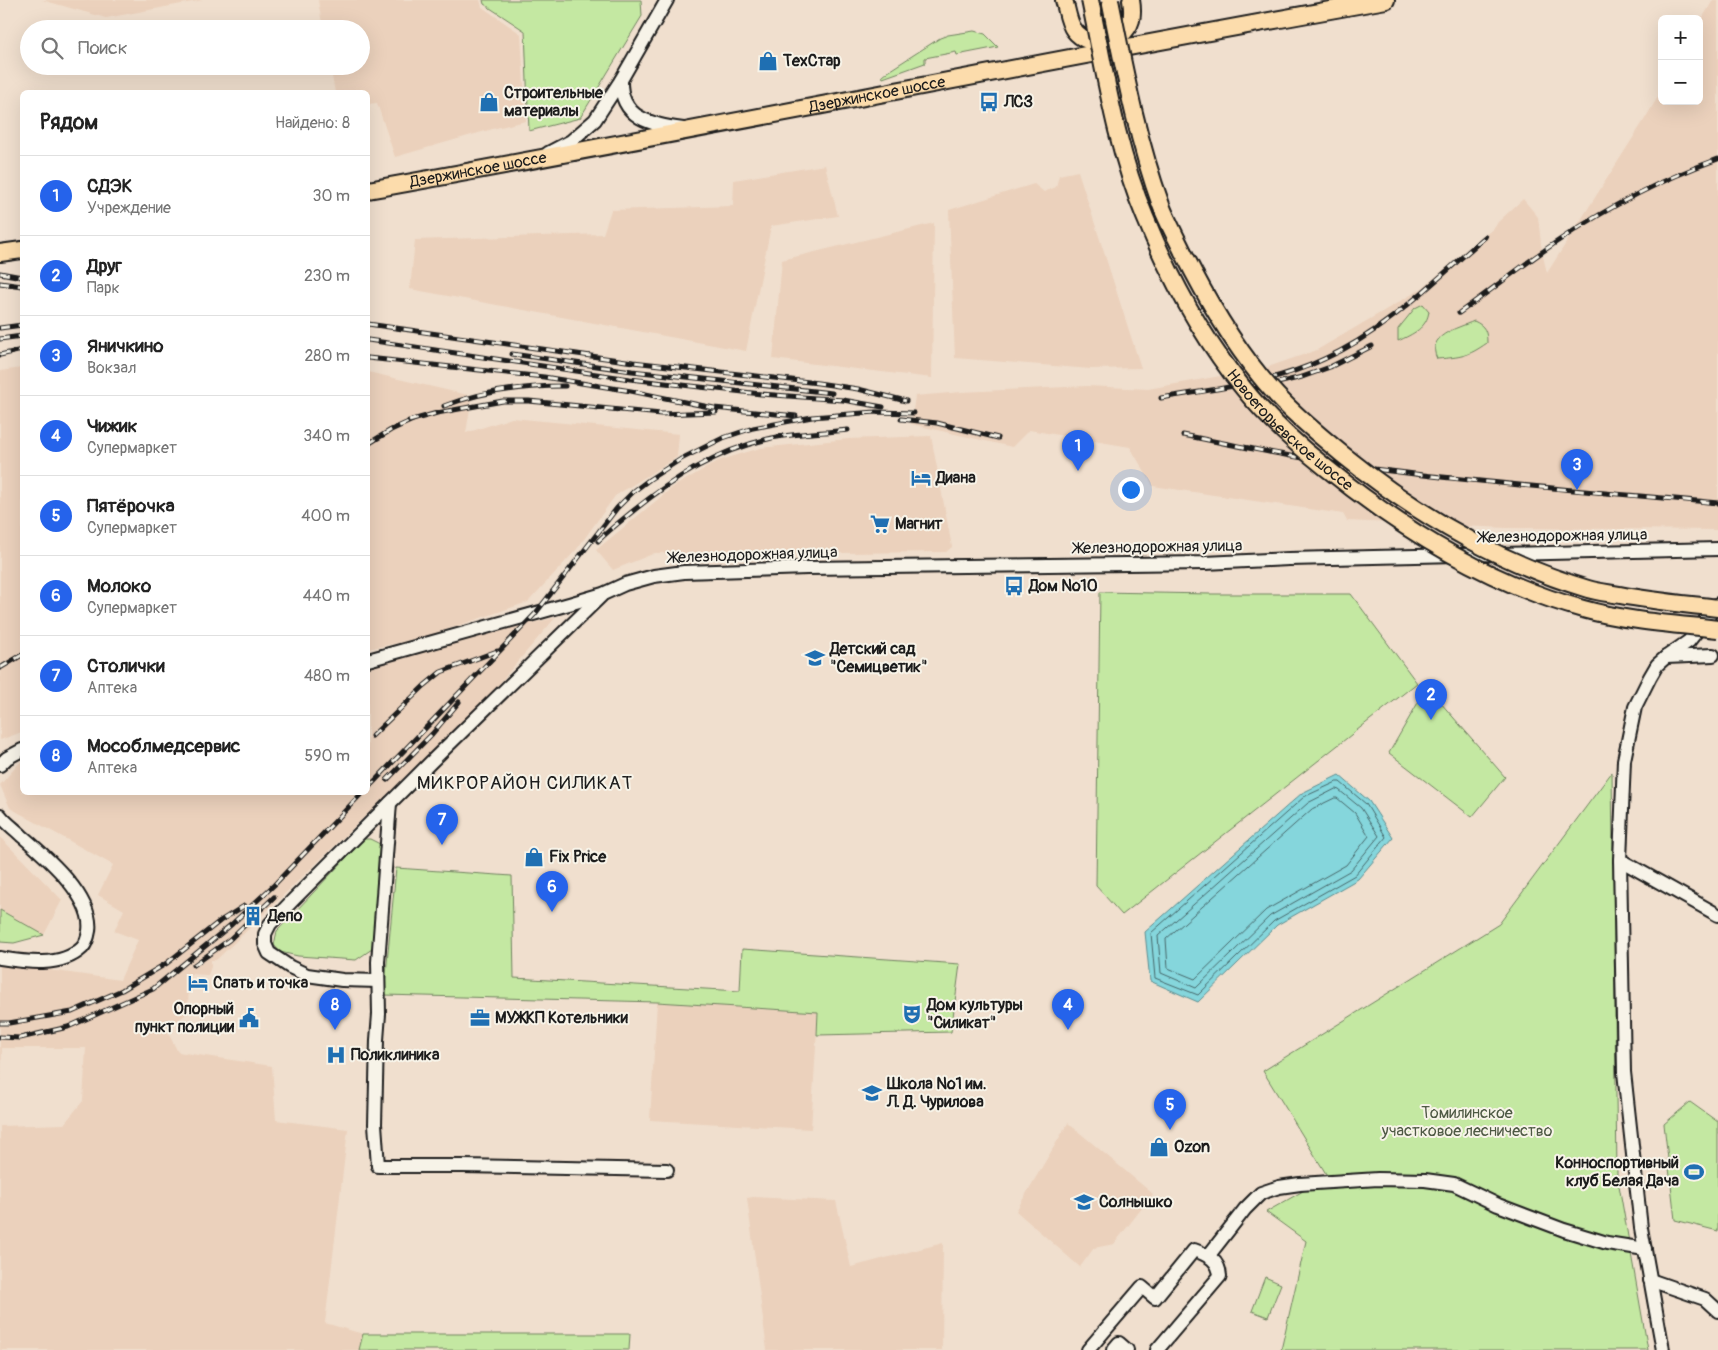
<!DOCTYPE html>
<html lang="ru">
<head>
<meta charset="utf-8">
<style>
  :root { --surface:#fff; --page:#f2f2f2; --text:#222; --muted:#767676; --line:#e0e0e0; --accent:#2563eb }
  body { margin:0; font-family:Pangolin,sans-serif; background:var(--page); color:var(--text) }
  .controls { position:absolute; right:15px; top:15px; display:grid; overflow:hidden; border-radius:8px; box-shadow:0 5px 20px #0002 }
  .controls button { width:45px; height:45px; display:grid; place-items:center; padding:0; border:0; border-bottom:1px solid var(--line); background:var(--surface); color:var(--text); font:25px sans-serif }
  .you { position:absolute; left:1130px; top:489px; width:18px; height:18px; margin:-12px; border:4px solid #fff; border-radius:50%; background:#1a73e8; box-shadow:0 0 0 8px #1a73e833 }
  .badge { display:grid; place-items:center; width:32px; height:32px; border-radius:50%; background:var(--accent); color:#fff; font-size:16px; font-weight:700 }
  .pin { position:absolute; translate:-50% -41px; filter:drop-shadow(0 1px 2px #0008) }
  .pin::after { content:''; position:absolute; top:26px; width:18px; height:15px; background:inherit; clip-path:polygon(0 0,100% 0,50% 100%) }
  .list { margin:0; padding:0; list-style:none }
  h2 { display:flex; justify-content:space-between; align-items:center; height:65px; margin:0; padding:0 20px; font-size:21px }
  h2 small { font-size:16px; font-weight:400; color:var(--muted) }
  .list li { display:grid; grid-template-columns:32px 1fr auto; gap:15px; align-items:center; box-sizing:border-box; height:80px; padding:0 20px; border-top:1px solid var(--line) }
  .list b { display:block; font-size:19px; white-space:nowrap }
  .list p { margin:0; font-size:16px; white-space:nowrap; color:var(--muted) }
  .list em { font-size:16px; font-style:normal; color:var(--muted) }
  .icon { flex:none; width:28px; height:28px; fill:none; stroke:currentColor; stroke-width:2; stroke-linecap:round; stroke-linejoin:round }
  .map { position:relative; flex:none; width:1718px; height:1350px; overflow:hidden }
  .search { position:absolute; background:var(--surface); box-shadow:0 5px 20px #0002; left:20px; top:20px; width:350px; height:55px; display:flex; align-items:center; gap:12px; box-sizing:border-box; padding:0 18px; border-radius:28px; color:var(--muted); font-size:19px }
  .panel { position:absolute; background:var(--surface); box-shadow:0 5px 20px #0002; left:20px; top:90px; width:350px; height:705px; border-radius:8px }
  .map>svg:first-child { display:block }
  .built { fill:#ebd1bc }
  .green { fill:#c4e8a2; stroke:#70825f }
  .water { fill:#85d6dc; stroke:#5b8c8f }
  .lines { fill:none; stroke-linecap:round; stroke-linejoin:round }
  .shore { stroke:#466669; stroke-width:1 }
  .minor-casing { stroke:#1c1c1c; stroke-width:16 }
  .major-casing { stroke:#1c1c1c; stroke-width:20 }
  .minor { stroke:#f7f3e8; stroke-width:12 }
  .major { stroke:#fcdcac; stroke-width:16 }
  .rail-casing { stroke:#1c1c1c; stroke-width:5 }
  .rail { stroke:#f7f3e8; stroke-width:3; stroke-dasharray:9; stroke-linecap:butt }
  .major-bridge-casing { stroke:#1c1c1c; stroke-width:20; stroke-linecap:butt }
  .major-bridge { stroke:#fcdcac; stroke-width:16 }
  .labels { text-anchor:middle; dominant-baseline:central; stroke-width:4; stroke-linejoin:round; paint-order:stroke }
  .poi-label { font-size:16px; font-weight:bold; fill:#1c1c1c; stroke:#f7f3e8; text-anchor:start }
  .street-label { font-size:16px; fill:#1c1c1c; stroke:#f7f3e8 }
  .park-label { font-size:16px; fill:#4e5944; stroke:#f7f3e8 }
  .quarter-label { font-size:19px; letter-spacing:1px; fill:#1c1c1c; stroke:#f7f3e8 }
</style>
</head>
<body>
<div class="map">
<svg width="1718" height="1350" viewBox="0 0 1718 1350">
  <rect width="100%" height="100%" fill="#f0dfce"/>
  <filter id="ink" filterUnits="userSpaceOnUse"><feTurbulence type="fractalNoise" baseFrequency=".02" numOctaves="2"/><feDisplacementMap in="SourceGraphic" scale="10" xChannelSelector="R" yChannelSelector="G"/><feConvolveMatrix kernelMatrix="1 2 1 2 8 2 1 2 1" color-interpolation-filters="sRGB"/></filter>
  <g filter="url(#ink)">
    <g class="built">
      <path d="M42 0H203L106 18Z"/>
      <path d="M318 0H480L482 7 521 34 526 121 496 128 395 157 377 103 368 104V92H335L330 66H361V29H323Z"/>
      <path d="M1713 0H1718V530L1507 528 1347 521 1343 514 1153 486 1130 447 1029 430 1012 447 911 424 915 396 962 392 1087 386 1148 389 1265 368 1317 350 1421 289 1495 227 1498 222 1523 199 1538 217 1542 252 1547 273 1643 122 1662 90V101H1699V24Z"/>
      <path d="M825 165 838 216 771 226 746 351 410 289 415 240 603 234 611 210 733 206 734 180Z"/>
      <path d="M1078 171 1141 368 1091 369 955 358 949 210 1034 184 1044 192 1056 187 1059 175Z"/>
      <path d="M934 223 932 378 773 359 782 260Z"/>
      <path d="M22 368V732L0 740V371Z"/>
      <path d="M368 372 472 396 466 433 512 418 679 434 677 457 615 496 577 549 528 602 422 638 368 649Z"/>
      <path d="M931 436 952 547 946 552 720 554 655 553 613 570 596 550 673 487 718 461 760 448 848 439Z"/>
      <path d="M555 618 487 698 233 944 216 960H211V967L208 975 189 974 188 1013 166 1029 178 1052 272 1066 276 1120 348 1129 325 1323 363 1334 359 1350H0V1126L64 1124 83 1101 86 1048H2L1 1081 0 1080V963L120 980 138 940 114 931 124 910 98 895 113 865 10 808 0 785 22 760V792H368V665L485 633Z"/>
      <path d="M0 837 62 900 44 935 0 910Z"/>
      <path d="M657 1002 818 1012 811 1129 650 1120Z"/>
      <path d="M1068 1123 1153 1194 1114 1244 1094 1248 1080 1267 1016 1211Z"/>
      <path d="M753 1197 836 1201 851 1267 943 1243 942 1350H767L747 1198Z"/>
    </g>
    <g class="green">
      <path d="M483 0H641L642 16 580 118 529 131 525 31 484 4Z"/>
      <path d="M974 31 985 34 998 47 957 55 956 52 925 58V63L883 78 882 76 887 72 940 38 948 35Z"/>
      <path d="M1423 304 1429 311C1427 328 1413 334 1398 341V329L1415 308Z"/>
      <path d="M1474 321C1485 326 1487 331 1487 343 1467 357 1461 357 1437 359 1426 335 1456 329 1474 321Z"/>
      <path d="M1100 592 1210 594H1351L1417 683 1122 915 1096 886Z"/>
      <path d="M1427 687 1505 777 1472 817 1389 753Z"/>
      <path d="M1612 772 1617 1174 1648 1350H1281L1306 1241 1266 1212 1328 1177 1263 1071 1499 924Z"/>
      <path d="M364 839H370L382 845 372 949 356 960 298 956 280 952 274 945 277 931Z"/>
      <path d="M396 868 512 876 514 978 740 991 742 949 960 964 951 1032 817 1035 818 1012 657 1002 384 995Z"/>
      <path d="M0 910 44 935 14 943 0 942Z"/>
      <path d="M1690 1102 1718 1122V1231L1675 1220 1664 1124Z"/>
      <path d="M1265 1277 1281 1284 1268 1317 1252 1311Z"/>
      <path d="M363 1334H630L629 1350H359Z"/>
    </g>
    <path class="water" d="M1339 775 1369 801 1393 838 1358 879 1277 925 1198 1002 1150 981 1145 932 1302 793Z"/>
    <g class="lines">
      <g class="shore">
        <path d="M1337 782H1340L1366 804 1386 837 1355 875 1274 921 1198 995 1155 978 1151 933 1304 797Z"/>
        <path d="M1336 789 1339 790 1361 808 1379 836 1351 870 1270 916 1196 988 1161 973 1158 936 1308 803Z"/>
        <path d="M1335 798H1337L1355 813 1369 836 1346 865 1266 910 1195 979 1168 968 1166 939 1312 809Z"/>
      </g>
      <defs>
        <g id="minor">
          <path d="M621 80C620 119 651 124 683 129"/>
          <path d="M548 153 571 141 595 120 621 80 667 0"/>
          <path d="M1666 657 1713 655"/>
          <path d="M368 660 569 604 603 594 625 584 654 576 684 572 807 568 1205 563 1289 559 1718 549"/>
          <path d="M0 765 7 758 22 750"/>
          <path d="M390 803 378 962 379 1014 377 1040 375 1124 378 1166H463L667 1170"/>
          <path d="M0 815C6 823 15 829 22 836 45 856 94 897 89 931 88 937 86 944 82 948 61 968 25 962 0 958"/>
          <path d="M1620 860 1718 915"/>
          <path d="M378 981 342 980 307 975 290 967 269 953 265 944V934L270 924 293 900 432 761 601 596"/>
          <path d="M1209 1255 1245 1209 1261 1193 1279 1187 1300 1184 1378 1179 1425 1180 1454 1184 1498 1205 1564 1230 1607 1243 1645 1249"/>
          <path d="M1650 1280 1705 1299 1718 1311"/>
          <path d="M1088 1350 1142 1287 1155 1298 1194 1250C1208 1255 1219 1260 1220 1276L1157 1350"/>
          <path d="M1113 1350 1119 1343 1127 1350"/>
          <path d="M1663 1350 1641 1228 1624 1072 1620 860 1624 760 1635 707 1650 677 1657 665 1666 657 1689 641 1718 604"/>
        </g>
        <g id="major">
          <path d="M1064 0C1067 9 1068 22 1074 30 1089 50 1124 44 1131 20 1133 13 1132 6 1131 0"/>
          <path id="s1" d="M368 190C707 129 1046 60 1386 0"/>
          <path d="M0 253 22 250"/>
        </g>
      </defs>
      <use href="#minor" class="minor-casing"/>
      <use href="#major" class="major-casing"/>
      <use href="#minor" class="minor"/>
      <use href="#major" class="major"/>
      <defs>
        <g id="rail">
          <path d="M0 273 22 277"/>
          <path d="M0 283 22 286"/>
          <path d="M1459 313C1493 289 1526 262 1561 239 1610 206 1663 179 1718 159"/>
          <path d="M368 324 633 362 818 383 858 389 906 401"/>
          <path d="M0 328 22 325"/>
          <path d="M0 339 22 336"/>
          <path d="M368 340 630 379 761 394 843 400 883 407"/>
          <path d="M512 354 632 371 832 393"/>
          <path d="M0 355 22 350"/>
          <path d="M368 358 544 377 631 391 714 408 796 416"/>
          <path d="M1241 392 1302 377 1330 367 1372 346"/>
          <path d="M1161 398C1216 389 1274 383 1324 359 1386 331 1434 281 1485 237"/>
          <path d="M444 406C483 391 523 386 565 386"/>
          <path d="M901 419 937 423 998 438"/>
          <path d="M409 421 437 413 503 401H529L661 414 716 412"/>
          <path d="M1183 435C1249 448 1315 462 1382 470 1493 484 1606 493 1718 503"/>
          <path d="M368 444 391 430 415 419"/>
          <path d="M598 541C609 530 622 520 633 511 674 478 716 451 768 439 793 433 822 433 848 430"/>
          <path d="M0 668 22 655"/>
          <path d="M372 736 424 686 441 672 497 651"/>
          <path d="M387 780 432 734 459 702"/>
          <path d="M368 788 535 614 617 508 634 491 650 479 681 459 723 438 753 428 812 417 876 412 914 413"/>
          <path d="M194 965 229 940 274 897"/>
          <path d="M0 1023H9L72 1012 122 990 167 963 220 921 244 906"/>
          <path d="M0 1037 20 1038 68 1027 153 989 232 924 274 885 363 792"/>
        </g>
      </defs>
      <use href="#rail" class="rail-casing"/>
      <use href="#rail" class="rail"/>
      <defs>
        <g id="major-bridge">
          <path id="s2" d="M1090 0C1105 73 1116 148 1145 217 1170 278 1202 338 1244 389 1267 418 1296 444 1325 467 1401 529 1488 583 1583 609 1626 621 1673 624 1718 629"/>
          <path d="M1110 0C1124 69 1137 139 1161 205 1167 221 1176 237 1183 252 1205 296 1229 338 1260 376 1283 405 1313 430 1342 454 1415 513 1497 562 1588 589 1598 592 1609 593 1620 595 1652 601 1685 604 1718 608"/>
        </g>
      </defs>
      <use href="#major-bridge" class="major-bridge-casing"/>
      <use href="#major-bridge" class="major-bridge"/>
    </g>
  </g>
  <defs>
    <symbol id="shop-bare" viewBox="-9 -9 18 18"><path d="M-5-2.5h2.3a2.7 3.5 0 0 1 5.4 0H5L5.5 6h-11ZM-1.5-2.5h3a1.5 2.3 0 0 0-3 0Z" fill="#1f6fb2" stroke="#f7f3e8" stroke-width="2.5" paint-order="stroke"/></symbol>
    <symbol id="bus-bare" viewBox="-9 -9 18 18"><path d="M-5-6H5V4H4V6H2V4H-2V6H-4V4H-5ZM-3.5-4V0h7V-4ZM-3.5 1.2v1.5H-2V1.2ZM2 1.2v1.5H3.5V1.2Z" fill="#1f6fb2" stroke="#f7f3e8" stroke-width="2.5" paint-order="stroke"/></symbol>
    <symbol id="hotel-bare" viewBox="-9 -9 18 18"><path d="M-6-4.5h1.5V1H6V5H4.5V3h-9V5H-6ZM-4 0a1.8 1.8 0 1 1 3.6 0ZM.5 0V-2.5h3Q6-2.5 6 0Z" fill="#1f6fb2" stroke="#f7f3e8" stroke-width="2.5" paint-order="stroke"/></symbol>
    <symbol id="supermarket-bare" viewBox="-9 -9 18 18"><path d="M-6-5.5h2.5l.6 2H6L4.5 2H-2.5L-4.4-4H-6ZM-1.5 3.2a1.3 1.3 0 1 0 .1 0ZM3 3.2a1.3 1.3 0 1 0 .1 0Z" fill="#1f6fb2" stroke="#f7f3e8" stroke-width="2.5" paint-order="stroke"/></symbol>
    <symbol id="school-bare" viewBox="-9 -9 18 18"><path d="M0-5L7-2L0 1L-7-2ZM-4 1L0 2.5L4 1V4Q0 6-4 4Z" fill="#1f6fb2" stroke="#f7f3e8" stroke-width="2.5" paint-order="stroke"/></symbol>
    <symbol id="building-bare" viewBox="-9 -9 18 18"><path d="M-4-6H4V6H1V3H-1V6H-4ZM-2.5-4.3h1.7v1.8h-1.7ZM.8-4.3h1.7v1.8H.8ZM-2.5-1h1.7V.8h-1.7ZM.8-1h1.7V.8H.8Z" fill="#1f6fb2" stroke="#f7f3e8" stroke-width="2.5" paint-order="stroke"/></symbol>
    <symbol id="theatre-bare" viewBox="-9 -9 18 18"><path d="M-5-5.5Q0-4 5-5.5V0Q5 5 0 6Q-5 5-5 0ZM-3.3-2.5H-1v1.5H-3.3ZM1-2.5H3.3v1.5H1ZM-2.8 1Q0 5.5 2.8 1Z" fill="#1f6fb2" stroke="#f7f3e8" stroke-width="2.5" paint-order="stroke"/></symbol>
    <symbol id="civic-bare" viewBox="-9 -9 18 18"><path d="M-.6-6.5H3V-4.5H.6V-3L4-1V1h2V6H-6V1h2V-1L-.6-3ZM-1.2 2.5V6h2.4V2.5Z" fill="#1f6fb2" stroke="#f7f3e8" stroke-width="2.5" paint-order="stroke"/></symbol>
    <symbol id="office-bare" viewBox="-9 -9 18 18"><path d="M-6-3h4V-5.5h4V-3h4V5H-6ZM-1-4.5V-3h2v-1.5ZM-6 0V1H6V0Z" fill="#1f6fb2" stroke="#f7f3e8" stroke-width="2.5" paint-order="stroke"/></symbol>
    <symbol id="hospital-bare" viewBox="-9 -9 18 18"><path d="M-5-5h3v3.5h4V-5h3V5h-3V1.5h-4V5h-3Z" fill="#1f6fb2" stroke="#f7f3e8" stroke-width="2.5" paint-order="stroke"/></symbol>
    <symbol id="stadium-bare" viewBox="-9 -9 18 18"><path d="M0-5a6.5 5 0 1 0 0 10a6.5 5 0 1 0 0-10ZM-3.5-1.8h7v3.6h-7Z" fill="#1f6fb2" stroke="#f7f3e8" stroke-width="2.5" paint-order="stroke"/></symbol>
  </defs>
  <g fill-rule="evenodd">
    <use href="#shop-bare" x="754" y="47" width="28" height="28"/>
    <use href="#shop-bare" x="475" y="88" width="28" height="28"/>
    <use href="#bus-bare" x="975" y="88" width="28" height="28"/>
    <use href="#hotel-bare" x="907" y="464" width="28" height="28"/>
    <use href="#supermarket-bare" x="866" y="510" width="28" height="28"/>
    <use href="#bus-bare" x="1000" y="572" width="28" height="28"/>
    <use href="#school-bare" x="801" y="644" width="28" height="28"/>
    <use href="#shop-bare" x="520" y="843" width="28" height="28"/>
    <use href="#building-bare" x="239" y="902" width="28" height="28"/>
    <use href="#hotel-bare" x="184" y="969" width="28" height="28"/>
    <use href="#theatre-bare" x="898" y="1000" width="28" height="28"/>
    <use href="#civic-bare" x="235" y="1004" width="28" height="28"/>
    <use href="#office-bare" x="466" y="1004" width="28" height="28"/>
    <use href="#hospital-bare" x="322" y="1041" width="28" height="28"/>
    <use href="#school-bare" x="858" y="1079" width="28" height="28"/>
    <use href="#shop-bare" x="1145" y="1133" width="28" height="28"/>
    <use href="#stadium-bare" x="1680" y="1158" width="28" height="28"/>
    <use href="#school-bare" x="1070" y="1188" width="28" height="28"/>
  </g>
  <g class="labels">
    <g class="poi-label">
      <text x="783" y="61">ТехСтар</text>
      <text x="504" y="93">Строительные<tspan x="504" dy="18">материалы</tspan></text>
      <text x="1004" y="102">ЛСЗ</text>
      <text x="936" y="478">Диана</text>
      <text x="895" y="524">Магнит</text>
      <text x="1029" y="586">Дом №10</text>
      <text x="830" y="649">Детский сад<tspan x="830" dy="18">"Семицветик"</tspan></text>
      <text x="549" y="857">Fix Price</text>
      <text x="268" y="916">Депо</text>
      <text x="213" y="983">Спать и точка</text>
      <text x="927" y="1005">Дом культуры<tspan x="927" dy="18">"Силикат"</tspan></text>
      <text x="234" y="1009" text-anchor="end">Опорный<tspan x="234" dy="18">пункт полиции</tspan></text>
      <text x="495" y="1018">МУЖКП Котельники</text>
      <text x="351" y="1055">Поликлиника</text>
      <text x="887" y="1084">Школа №1 им.<tspan x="887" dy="18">Л. Д. Чурилова</tspan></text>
      <text x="1174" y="1147">Ozon</text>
      <text x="1679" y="1163" text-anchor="end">Конноспортивный<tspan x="1679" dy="18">клуб Белая Дача</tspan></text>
      <text x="1099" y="1202">Солнышко</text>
    </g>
    <g class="street-label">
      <text stroke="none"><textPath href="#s1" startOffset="518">Дзержинское шоссе</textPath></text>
      <text stroke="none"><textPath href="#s1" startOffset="112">Дзержинское шоссе</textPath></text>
      <text stroke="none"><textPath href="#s2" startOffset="485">Новоегорьевское шоссе</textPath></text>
      <text transform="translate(1563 536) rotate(-1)">Железнодорожная улица</text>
      <text transform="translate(1158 547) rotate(-1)">Железнодорожная улица</text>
      <text transform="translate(753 555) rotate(-2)">Железнодорожная улица</text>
    </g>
    <g class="park-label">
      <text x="1467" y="1113">Томилинское<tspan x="1467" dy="18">участковое лесничество</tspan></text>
    </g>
    <g class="quarter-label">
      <text x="525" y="783">МИКРОРАЙОН СИЛИКАТ</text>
    </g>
  </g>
</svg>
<div class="controls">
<button>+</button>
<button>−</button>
</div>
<div class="you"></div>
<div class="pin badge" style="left:1078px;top:471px">1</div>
<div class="pin badge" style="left:1431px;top:720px">2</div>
<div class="pin badge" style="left:1577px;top:490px">3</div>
<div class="pin badge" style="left:1068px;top:1030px">4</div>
<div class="pin badge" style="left:1170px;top:1130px">5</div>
<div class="pin badge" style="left:552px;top:912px">6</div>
<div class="pin badge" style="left:442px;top:845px">7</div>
<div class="pin badge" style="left:335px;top:1030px">8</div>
<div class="search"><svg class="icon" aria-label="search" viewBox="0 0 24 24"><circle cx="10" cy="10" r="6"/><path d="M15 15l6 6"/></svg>Поиск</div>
<section class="panel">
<h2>Рядом<small>Найдено: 8</small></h2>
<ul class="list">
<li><span class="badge">1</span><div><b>СДЭК</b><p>Учреждение</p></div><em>30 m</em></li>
<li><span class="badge">2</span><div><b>Друг</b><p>Парк</p></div><em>230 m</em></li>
<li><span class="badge">3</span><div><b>Яничкино</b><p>Вокзал</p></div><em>280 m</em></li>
<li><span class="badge">4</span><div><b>Чижик</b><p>Супермаркет</p></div><em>340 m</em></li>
<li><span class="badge">5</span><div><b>Пятёрочка</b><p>Супермаркет</p></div><em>400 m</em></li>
<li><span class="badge">6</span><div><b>Молоко</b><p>Супермаркет</p></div><em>440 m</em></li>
<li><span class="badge">7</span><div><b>Столички</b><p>Аптека</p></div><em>480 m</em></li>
<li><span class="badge">8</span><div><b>Мособлмедсервис</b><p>Аптека</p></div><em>590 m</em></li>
</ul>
</section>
</div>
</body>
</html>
